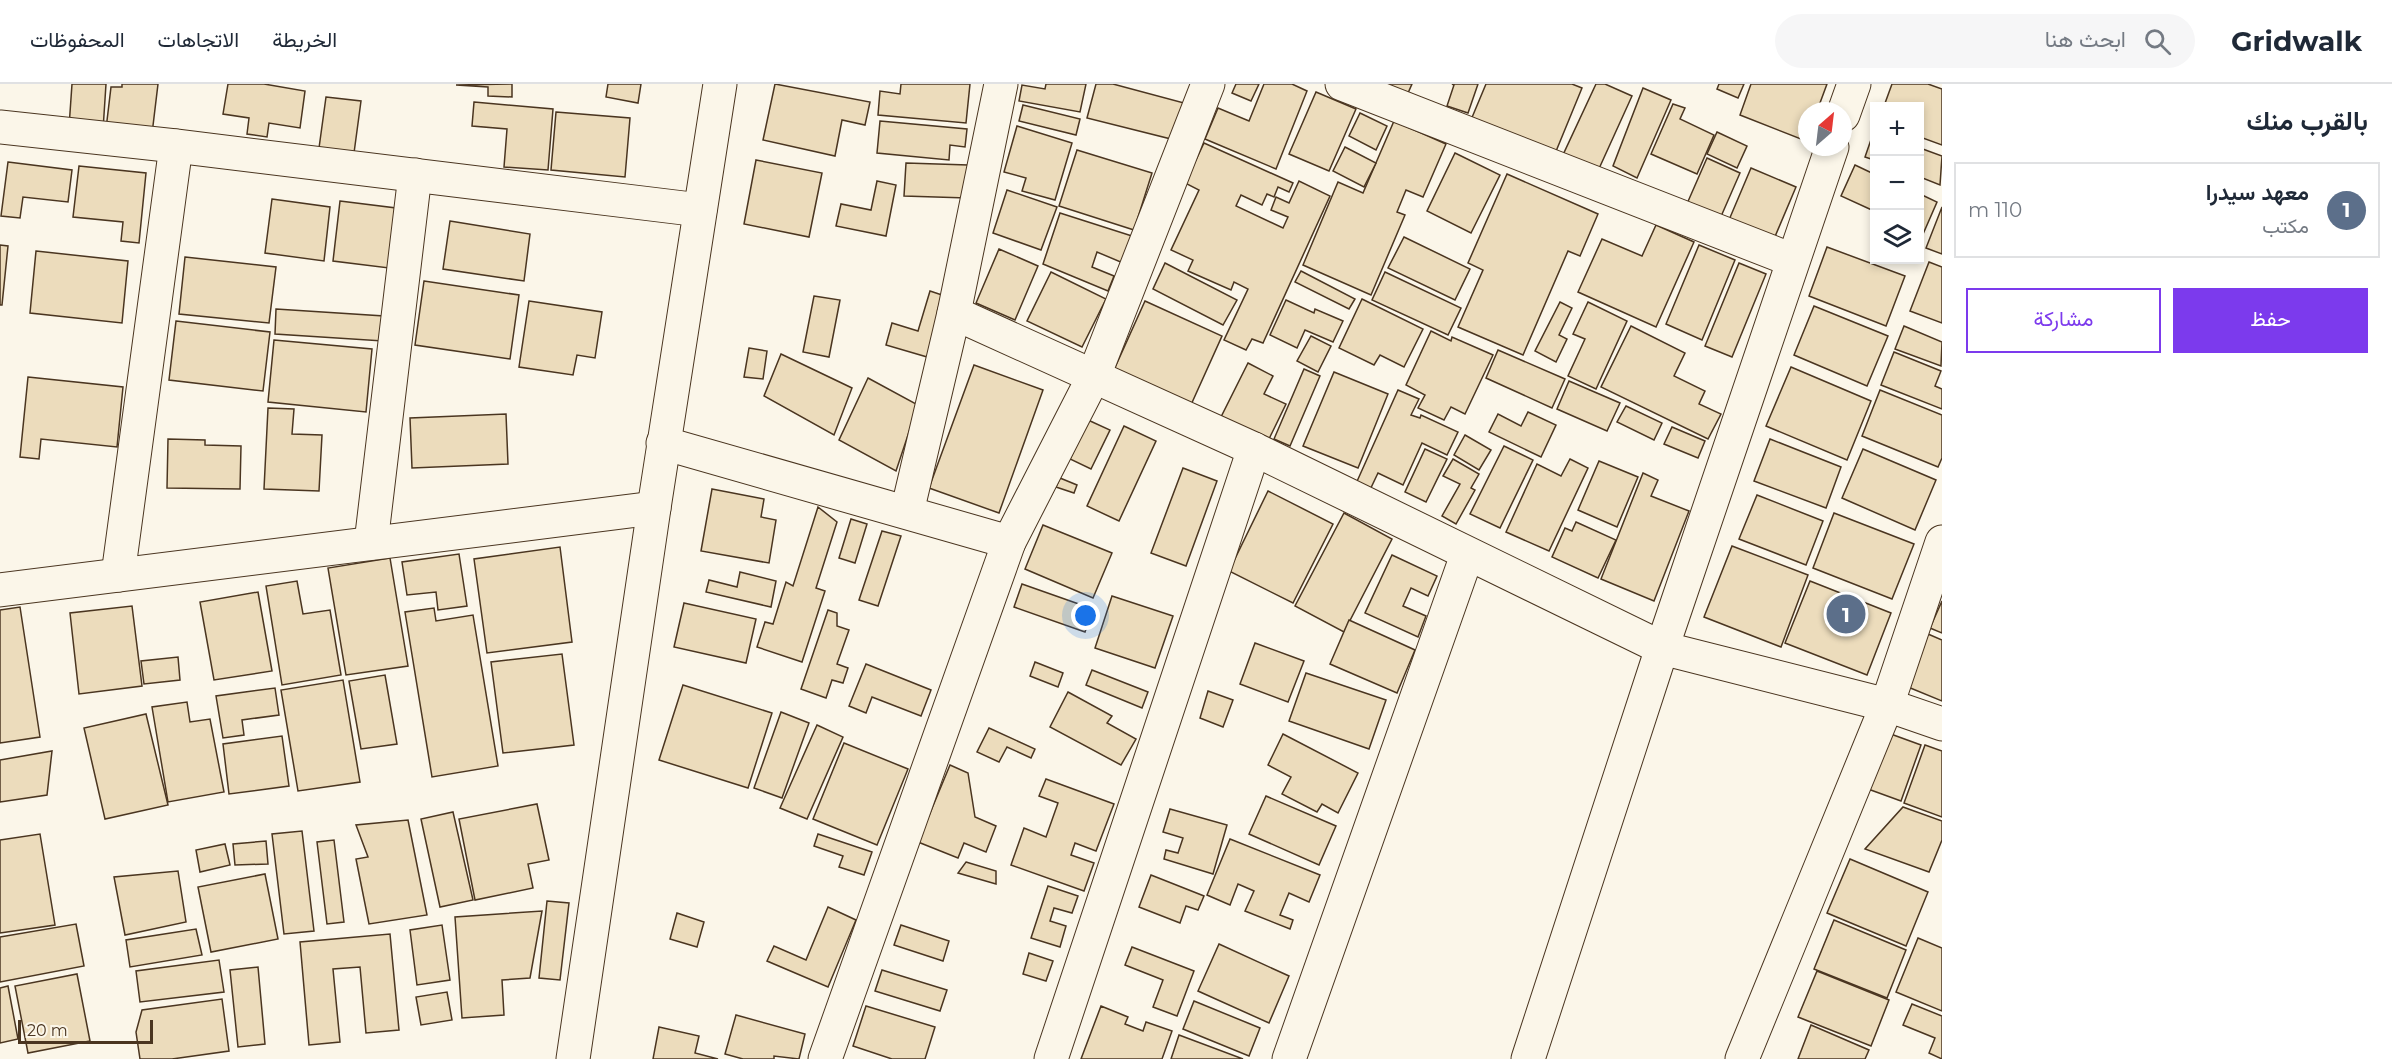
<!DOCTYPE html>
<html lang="ar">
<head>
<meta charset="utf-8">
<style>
  :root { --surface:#fff; --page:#f6f6f7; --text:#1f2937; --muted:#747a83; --line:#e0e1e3; --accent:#7c3aed }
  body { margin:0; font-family:Montserrat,Vazirmatn,sans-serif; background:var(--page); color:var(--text); direction:rtl }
  .controls { position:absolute; right:18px; top:18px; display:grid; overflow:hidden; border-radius:0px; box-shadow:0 3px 9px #0003 }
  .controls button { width:54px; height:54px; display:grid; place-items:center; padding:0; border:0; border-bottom:2px solid var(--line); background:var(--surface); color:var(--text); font:30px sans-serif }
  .compass { position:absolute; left:1798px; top:18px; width:54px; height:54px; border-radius:50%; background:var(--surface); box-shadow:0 3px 9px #0003; rotate:28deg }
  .scale { position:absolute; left:18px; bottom:15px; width:135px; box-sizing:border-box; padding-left:6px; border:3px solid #4a3520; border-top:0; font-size:16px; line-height:21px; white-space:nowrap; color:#4a3520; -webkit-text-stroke:4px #fbf6e9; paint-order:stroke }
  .you { position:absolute; left:1086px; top:532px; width:21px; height:21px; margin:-15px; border:4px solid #fff; border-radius:50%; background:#1a73e8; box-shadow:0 0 0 9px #1a73e833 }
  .badge { display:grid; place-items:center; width:39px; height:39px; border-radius:50%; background:var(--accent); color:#fff; font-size:20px; font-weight:700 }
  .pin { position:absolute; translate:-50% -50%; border:3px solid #fff; box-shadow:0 2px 6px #0006 }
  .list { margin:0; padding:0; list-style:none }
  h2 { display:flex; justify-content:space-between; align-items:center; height:78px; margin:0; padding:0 24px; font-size:26px }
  h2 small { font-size:20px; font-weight:400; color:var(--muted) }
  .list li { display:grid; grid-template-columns:39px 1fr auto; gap:18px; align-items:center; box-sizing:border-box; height:96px; margin:0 12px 12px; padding:0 12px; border:2px solid var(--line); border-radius:0px }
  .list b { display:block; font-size:22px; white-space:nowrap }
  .list p { margin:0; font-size:20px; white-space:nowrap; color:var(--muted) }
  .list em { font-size:20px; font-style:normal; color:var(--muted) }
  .actions { display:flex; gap:12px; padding:18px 24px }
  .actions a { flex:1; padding:14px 0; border:2px solid var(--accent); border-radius:0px; text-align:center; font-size:21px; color:var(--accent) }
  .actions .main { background:var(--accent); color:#fff }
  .icon { flex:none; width:33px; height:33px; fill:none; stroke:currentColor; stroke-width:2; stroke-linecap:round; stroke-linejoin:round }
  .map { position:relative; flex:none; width:1942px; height:975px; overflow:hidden; direction:ltr }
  header { display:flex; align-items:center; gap:36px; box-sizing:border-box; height:84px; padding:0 30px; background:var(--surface); border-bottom:2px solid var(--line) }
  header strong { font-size:28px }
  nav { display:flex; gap:33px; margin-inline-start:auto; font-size:21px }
  .search { width:420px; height:54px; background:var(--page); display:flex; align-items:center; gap:15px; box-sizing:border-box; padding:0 21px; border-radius:33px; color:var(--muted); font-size:22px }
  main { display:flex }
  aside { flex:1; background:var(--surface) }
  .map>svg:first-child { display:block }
  .building { fill:#ecdcbc; stroke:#4a3520; stroke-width:1.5 }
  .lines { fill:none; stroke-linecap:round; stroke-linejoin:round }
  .minor-casing { stroke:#4a3520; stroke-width:35 }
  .minor { stroke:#fbf6e9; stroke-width:33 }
</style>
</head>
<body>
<header>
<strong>Gridwalk</strong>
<div class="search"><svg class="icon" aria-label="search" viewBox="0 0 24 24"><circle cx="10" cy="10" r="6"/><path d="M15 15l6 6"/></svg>ابحث هنا</div>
<nav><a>الخريطة</a><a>الاتجاهات</a><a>المحفوظات</a></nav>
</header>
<main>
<aside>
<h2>بالقرب منك<small></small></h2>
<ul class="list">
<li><span class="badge" style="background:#5c6f8a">1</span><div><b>معهد سيدرا</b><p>مكتب</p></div><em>110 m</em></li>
</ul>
<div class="actions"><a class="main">حفظ</a><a>مشاركة</a></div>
</aside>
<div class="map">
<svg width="1942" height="975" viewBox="0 0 1942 975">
  <rect width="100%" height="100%" fill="#fbf6e9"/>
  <g class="building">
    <path d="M72 0H106L103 46 69 43Z"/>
    <path d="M122 0H158L152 50 106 45 111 3H122Z"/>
    <path d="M228 0H264L305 7 300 44 269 39 267 53 247 50 249 34 223 30Z"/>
    <path d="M512 0V13L488 12V3L456 1Z"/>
    <path d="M608 0H641L638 19 606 13Z"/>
    <path d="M775 0 870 18 865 41 842 36 835 72 763 56Z"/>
    <path d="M901 0H970L966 39 878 31 880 7 900 10Z"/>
    <path d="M1046 0H1086L1080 28 1019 17 1022 1 1045 5Z"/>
    <path d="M1096 0H1113L1184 19 1175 56 1087 34Z"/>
    <path d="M1236 0H1259L1251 17 1232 9Z"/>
    <path d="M1264 0H1292L1307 7 1276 85 1205 55 1218 24 1249 37Z"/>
    <path d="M1383 0H1412L1408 9Z"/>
    <path d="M1452 0H1478L1468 29 1447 22 1454 1Z"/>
    <path d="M1486 0H1572L1582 4 1552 77 1468 43Z"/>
    <path d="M1596 0H1605L1632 12 1597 89 1562 73Z"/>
    <path d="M1719 0H1744L1738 14 1717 5Z"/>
    <path d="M1751 0H1827L1817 27H1807L1806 57 1740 31Z"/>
    <path d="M1892 0H1928L1942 5V61L1920 53V22H1884Z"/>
    <path d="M1643 4 1671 16 1637 94 1613 82Z"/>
    <path d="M1316 8 1356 25 1329 87 1289 70Z"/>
    <path d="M326 13 361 17 354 69 319 64Z"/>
    <path d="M474 18 553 25 548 86 504 83 507 45 472 42Z"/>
    <path d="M1673 20 1685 24 1680 35 1714 51 1697 90 1651 70Z"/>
    <path d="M1023 21 1080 35 1076 51 1019 37Z"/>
    <path d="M556 28 630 34 625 93 551 86Z"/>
    <path d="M1360 29 1387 42 1376 66 1349 52Z"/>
    <path d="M880 37 967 45 965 63 950 61 949 76 877 69Z"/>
    <path d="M1394 37 1446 60 1423 113 1406 106 1397 128 1405 131 1371 211 1303 181 1338 98 1363 109Z"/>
    <path d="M1017 42 1072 59 1055 116 1022 107 1026 94 1004 88Z"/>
    <path d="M1874 47V76L1865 73Z"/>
    <path d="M1717 48 1747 62 1737 84 1707 70Z"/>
    <path d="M1204 59 1293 99 1289 108 1278 103 1274 113 1267 110 1262 121 1241 111 1236 122 1283 144 1288 133 1271 126 1276 113 1289 119 1299 97 1330 112 1263 259 1252 255 1246 266 1224 256 1248 205 1234 198 1231 206 1188 187 1193 176 1171 166 1199 106 1185 99Z"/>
    <path d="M1345 63 1376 79 1364 103 1333 87Z"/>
    <path d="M1920 64 1942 72 1940 101 1920 93Z"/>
    <path d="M1077 66 1152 89 1134 146 1059 122Z"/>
    <path d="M1455 69 1500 91 1471 149 1427 127Z"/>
    <path d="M1707 74 1740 89 1719 137 1686 122Z"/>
    <path d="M756 76 822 89 809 153 744 140Z"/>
    <path d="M8 78 72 86 68 118 23 113 20 134 1 132Z"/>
    <path d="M906 79 968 81 967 114 904 112Z"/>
    <path d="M1855 81 1874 90V127L1841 112Z"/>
    <path d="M79 82 146 89 139 159 121 157 123 138 73 133Z"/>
    <path d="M1751 84 1796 103 1771 162 1726 143Z"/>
    <path d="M1507 90 1598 130 1580 172 1568 167 1523 271 1458 243 1483 186 1468 179Z"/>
    <path d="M877 97 896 101 886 152 836 142 841 120 871 126Z"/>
    <path d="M1007 106 1057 123 1041 166 993 149Z"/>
    <path d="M1920 110 1937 118 1920 157Z"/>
    <path d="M272 115 330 123 324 177 265 169Z"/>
    <path d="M340 117 396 124 389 184 333 177Z"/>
    <path d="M1942 123V170L1926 164Z"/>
    <path d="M1060 129 1132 152 1123 179 1097 168 1092 183 1114 192 1108 207 1043 180Z"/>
    <path d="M450 137 530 150 524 197 443 185Z"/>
    <path d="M1656 141 1694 158 1656 243 1578 208 1602 155 1642 172Z"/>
    <path d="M1404 153 1470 185 1455 216 1388 184Z"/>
    <path d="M0 161 8 162 2 221H0Z"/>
    <path d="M1699 161 1735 176 1702 256 1666 240Z"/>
    <path d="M1827 163 1905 192 1886 242 1809 212Z"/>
    <path d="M999 165 1038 182 1015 236 976 219Z"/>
    <path d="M36 167 128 177 122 239 30 229Z"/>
    <path d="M185 173 276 183 269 239 179 230Z"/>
    <path d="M1929 178 1942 183V239L1910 227Z"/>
    <path d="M1165 179 1237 216 1223 241 1153 205Z"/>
    <path d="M1739 179 1766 190 1732 273 1705 262Z"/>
    <path d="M1301 187 1355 215 1349 225 1295 198Z"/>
    <path d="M1051 188 1106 215 1082 263 1027 237Z"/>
    <path d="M1385 188 1461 224 1448 251 1372 216Z"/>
    <path d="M424 197 519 211 510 275 415 261Z"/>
    <path d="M930 207 951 214 934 275 886 261 892 239 918 247Z"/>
    <path d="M814 212 840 216 829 273 803 268Z"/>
    <path d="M1362 215 1423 245 1404 283 1380 271 1374 281 1339 264Z"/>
    <path d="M1286 216 1314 229 1315 225 1343 237 1333 258 1305 246 1297 264 1270 251Z"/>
    <path d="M529 217 602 228 595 274 577 271 573 291 519 283Z"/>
    <path d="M1145 217 1222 252 1190 323 1113 288Z"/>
    <path d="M1560 218 1572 224 1559 251 1567 255 1556 278 1535 267Z"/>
    <path d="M1588 218 1627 237 1596 305 1568 292 1585 255 1573 250Z"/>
    <path d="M1814 222 1888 252 1867 302 1794 271Z"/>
    <path d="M276 225 384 232 383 257 275 250Z"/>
    <path d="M176 237 270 248 263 307 169 296Z"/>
    <path d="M1631 242 1685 269 1674 292 1705 307 1699 320 1721 330 1708 355 1601 303Z"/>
    <path d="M1904 242 1942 258 1941 282 1895 265Z"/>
    <path d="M1431 247 1451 257 1452 253 1493 271 1465 330 1451 323 1444 336 1418 324 1425 311 1406 301Z"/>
    <path d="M1311 252 1331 262 1318 288 1297 277Z"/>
    <path d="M274 256 372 265 366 328 268 318Z"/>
    <path d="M749 264 767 267 763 295 744 293Z"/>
    <path d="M1498 266 1565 295 1552 324 1486 294Z"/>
    <path d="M1894 268 1941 287 1935 302 1942 305V325L1881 301Z"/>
    <path d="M781 270 852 304 834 351 764 312Z"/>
    <path d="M1248 279 1273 292 1264 310 1286 320 1268 357 1221 333Z"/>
    <path d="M974 281 1043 306 999 429 929 404Z"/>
    <path d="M1791 283 1871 317 1847 376 1766 342Z"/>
    <path d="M1304 285 1320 292 1290 362 1274 355Z"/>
    <path d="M1334 288 1388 310 1358 384 1303 362Z"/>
    <path d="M28 293 123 303 117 363 41 355 39 375 20 373Z"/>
    <path d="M868 294 918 321 896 387 839 356Z"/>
    <path d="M1569 297 1620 319 1607 347 1557 325Z"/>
    <path d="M1398 306 1419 315 1411 331 1420 334 1421 331 1458 348 1447 371 1422 359 1403 401 1378 389 1368 410 1354 404Z"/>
    <path d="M1880 306 1942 331V374L1938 383 1862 352Z"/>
    <path d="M1626 322 1662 339 1654 356 1617 338Z"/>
    <path d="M268 324 294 325 292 350 322 351 319 407 264 405Z"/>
    <path d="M1528 328 1556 341 1541 373 1489 348 1498 330 1521 342Z"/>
    <path d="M506 330 508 380 412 384 410 334Z"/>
    <path d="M1088 336 1110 346 1091 385 1070 375Z"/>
    <path d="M1124 342 1156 357 1119 437 1087 422Z"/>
    <path d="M1672 343 1705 357 1698 374 1664 360Z"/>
    <path d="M1465 351 1491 366 1479 386 1454 371Z"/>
    <path d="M168 355 205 356V361L241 362 240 405 167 404Z"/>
    <path d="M1770 355 1841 383 1826 424 1754 397Z"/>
    <path d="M1504 362 1533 376 1500 444 1470 430Z"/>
    <path d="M1425 365 1447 375 1426 418 1405 408Z"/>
    <path d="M1863 365 1936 396 1915 446 1842 414Z"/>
    <path d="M1453 375 1479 390 1471 404 1475 406 1456 440 1442 432 1460 400 1443 392Z"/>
    <path d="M1570 375 1588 384 1549 467 1506 448 1537 380 1561 392Z"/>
    <path d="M1599 377 1638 393 1617 443 1578 426Z"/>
    <path d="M1183 384 1217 397 1186 482 1151 469Z"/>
    <path d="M1643 389 1658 396 1651 412 1689 427 1654 517 1601 495Z"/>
    <path d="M1060 394 1077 401 1074 409 1056 403Z"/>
    <path d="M712 405 764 415 761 433 776 436 769 479 701 467Z"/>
    <path d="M1268 407 1333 440 1293 519 1229 487Z"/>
    <path d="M1757 411 1823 437 1806 481 1739 455Z"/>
    <path d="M818 423 837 438 816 504 825 507 802 578 757 563 765 538 773 540 786 498 793 502Z"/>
    <path d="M1344 429 1392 455 1344 548 1295 522Z"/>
    <path d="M1834 429 1914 460 1892 515 1813 484Z"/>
    <path d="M851 435 867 440 855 479 839 474Z"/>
    <path d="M1576 438 1616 456 1598 494 1552 473 1565 444 1572 447Z"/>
    <path d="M1043 441 1112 469 1093 514 1025 485Z"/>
    <path d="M882 447 901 452 878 522 859 516Z"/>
    <path d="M1732 462 1808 491 1781 563 1704 533Z"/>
    <path d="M560 463 572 558 487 569 474 475Z"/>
    <path d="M459 470 467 522 438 526 436 508 407 511 402 478Z"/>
    <path d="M1392 471 1437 492 1428 512 1411 504 1403 522 1426 532 1418 553 1365 529Z"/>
    <path d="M390 474 408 582 346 591 328 484Z"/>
    <path d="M740 488 776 497 771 523 706 508 709 496 737 503Z"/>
    <path d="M297 497 303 530 330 526 341 591 282 601 266 502Z"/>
    <path d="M1810 497 1891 529 1867 591 1785 559Z"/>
    <path d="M1022 500 1093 525 1085 548 1014 523Z"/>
    <path d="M258 508 272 587 214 596 200 518Z"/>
    <path d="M1112 512 1173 532 1155 584 1095 564Z"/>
    <path d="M1942 517V549L1930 544Z"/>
    <path d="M684 519 756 535 746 579 674 563Z"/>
    <path d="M132 522 142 602 79 610 70 529Z"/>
    <path d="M20 523 40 653 0 659V526Z"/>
    <path d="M434 524 436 537 473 531 498 682 432 693 405 528Z"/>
    <path d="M828 526 837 529V542L849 546 837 580 848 584 843 599 832 596 826 614 801 605Z"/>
    <path d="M1349 536 1415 566 1397 609 1330 580Z"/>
    <path d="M1928 550 1942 556V617L1908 603Z"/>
    <path d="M1255 559 1304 577 1288 618 1240 600Z"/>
    <path d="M562 570 574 661 503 669 491 578Z"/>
    <path d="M178 573 180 596 144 600 141 577Z"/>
    <path d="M1035 578 1063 589 1058 603 1030 592Z"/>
    <path d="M866 580 931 606 921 632 872 613 866 629 849 622Z"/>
    <path d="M1092 586 1148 608 1142 624 1086 601Z"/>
    <path d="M1306 589 1386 616 1369 665 1289 637Z"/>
    <path d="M385 591 397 660 361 665 349 597Z"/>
    <path d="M343 596 360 698 298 707 281 606Z"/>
    <path d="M683 601 772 629 748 704 659 676Z"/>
    <path d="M275 604 279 631 242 636 244 651 223 654 216 612Z"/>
    <path d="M1208 607 1233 616 1223 643 1200 634Z"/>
    <path d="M1068 608 1112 632 1107 639 1136 655 1121 681 1050 643Z"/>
    <path d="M187 618 190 638 210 635 224 708 168 718 152 623Z"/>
    <path d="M781 628 809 639 782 714 754 704Z"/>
    <path d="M146 630 168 721 105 735 84 644Z"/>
    <path d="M817 641 843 653 807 735 780 724Z"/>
    <path d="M989 644 1035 665 1031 674 1007 663 999 678 977 668Z"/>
    <path d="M1888 649 1921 661 1901 717 1868 705Z"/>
    <path d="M1283 650 1358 689 1338 729 1322 720 1317 728 1282 710 1291 693 1268 681Z"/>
    <path d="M282 652 289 702 229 710 223 660Z"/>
    <path d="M844 659 908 685 877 761 813 735Z"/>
    <path d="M1925 661 1942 667V733L1904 719Z"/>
    <path d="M52 667 47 711 0 718V676Z"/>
    <path d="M950 681 968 689 975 733 996 742 986 768 964 759 958 774 918 758Z"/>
    <path d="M1046 695 1114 720 1096 767 1075 759 1071 771 1094 779 1084 807 1011 781 1024 744 1046 753 1058 719 1039 712Z"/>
    <path d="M1266 712 1336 742 1319 781 1249 750Z"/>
    <path d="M537 720 549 776 528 780 533 804 475 816 459 735Z"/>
    <path d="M1903 723 1942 737V756L1929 788 1865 765Z"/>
    <path d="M1170 725 1227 741 1213 790 1164 775 1166 766 1178 769 1183 754 1163 748Z"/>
    <path d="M453 728 473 816 440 823 421 735Z"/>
    <path d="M408 736 427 831 369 840 356 775 368 773 356 741Z"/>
    <path d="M302 747 314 847 284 850 272 750Z"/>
    <path d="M40 750 55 841 0 849V756Z"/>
    <path d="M818 750 872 768 864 791 839 783 843 772 814 762Z"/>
    <path d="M1230 755 1320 791 1309 818 1289 809 1280 831 1293 836 1290 845 1245 827 1254 807 1238 800 1230 821 1207 811Z"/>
    <path d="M334 756 344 838 327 840 317 758Z"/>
    <path d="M266 757 268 780 235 781 233 760Z"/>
    <path d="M225 760 230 781 200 788 196 766Z"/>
    <path d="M1850 775 1928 808 1906 862 1827 829Z"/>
    <path d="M966 778 996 787V800L958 789Z"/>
    <path d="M178 787 186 838 125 851 114 793Z"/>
    <path d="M265 790 278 855 211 868 198 803Z"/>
    <path d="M1151 791 1204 812 1198 826 1186 822 1180 839 1139 823Z"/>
    <path d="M1048 802 1078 812 1072 829 1054 824 1050 837 1066 842 1060 863 1031 854Z"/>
    <path d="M547 817 569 819 560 896 539 894Z"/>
    <path d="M828 823 856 836 828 903 767 877 774 862 806 876Z"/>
    <path d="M542 827 530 894 502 896 504 931 462 934 455 833Z"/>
    <path d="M677 829 704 838 697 863 670 855Z"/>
    <path d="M1834 836 1906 866 1887 914 1814 885Z"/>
    <path d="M76 840 84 882 0 898V853Z"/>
    <path d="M442 841 450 896 417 901 410 846Z"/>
    <path d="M901 841 949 857 943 877 894 861Z"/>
    <path d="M196 845 202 871 130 883 126 856Z"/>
    <path d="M390 850 399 946 366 949 360 883 333 885 340 958 309 961 300 858Z"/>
    <path d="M1918 854 1942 864V927L1896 908Z"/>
    <path d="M1219 860 1289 892 1269 939 1198 907Z"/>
    <path d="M1132 863 1194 887 1177 932 1153 923 1163 896 1125 881Z"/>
    <path d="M1029 869 1053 877 1046 897 1023 890Z"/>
    <path d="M219 876 224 908 140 918 136 887Z"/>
    <path d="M258 883 265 960 238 963 230 886Z"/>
    <path d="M882 886 947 906 940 927 875 907Z"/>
    <path d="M1817 887 1889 916 1871 962 1798 933Z"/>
    <path d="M77 890 90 957 28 969 15 902Z"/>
    <path d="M8 902 18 955 0 959V904Z"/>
    <path d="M447 908 452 936 421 941 416 913Z"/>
    <path d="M222 915 229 967 172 975H140L136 948 142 926Z"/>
    <path d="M1194 917 1260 944 1249 972 1183 945Z"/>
    <path d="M1912 920 1942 932V975L1929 969 1935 954 1903 941Z"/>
    <path d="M866 922 935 943 925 975H892L853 962Z"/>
    <path d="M1101 922 1128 933 1125 940 1143 947 1146 938 1172 947 1162 975H1081Z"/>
    <path d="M736 931 805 950 799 975 774 972V975H743L725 970Z"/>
    <path d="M1811 941 1869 966 1865 975H1798Z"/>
    <path d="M659 943 699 952 695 969 718 975H653Z"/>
    <path d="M1179 951 1243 975H1171Z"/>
  </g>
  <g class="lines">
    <defs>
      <g id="minor">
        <path d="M1342 0 1792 176"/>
        <path d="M1843 31 1854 0"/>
        <path d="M0 43 176 62 700 126"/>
        <path d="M954 229 1254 365 1662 564 1887 621 1942 640"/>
        <path d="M663 359 1009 458"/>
        <path d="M907 428 954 229 1001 0"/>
        <path d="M371 459 415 91"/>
        <path d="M118 491 176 62"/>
        <path d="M0 506 654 424"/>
        <path d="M573 975 654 424 720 0"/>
        <path d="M825 975 1009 458 1093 294 1208 0"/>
        <path d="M1051 975 1254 365"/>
        <path d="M1289 975 1467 471"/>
        <path d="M1528 975 1662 564 1832 63"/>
        <path d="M1742 975 1887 621 1942 458"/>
      </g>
    </defs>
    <use href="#minor" class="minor-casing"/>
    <use href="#minor" class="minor"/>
  </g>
</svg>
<div class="controls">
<button>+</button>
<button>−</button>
<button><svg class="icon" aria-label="layers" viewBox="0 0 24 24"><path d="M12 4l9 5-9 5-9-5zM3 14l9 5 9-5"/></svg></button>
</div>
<svg class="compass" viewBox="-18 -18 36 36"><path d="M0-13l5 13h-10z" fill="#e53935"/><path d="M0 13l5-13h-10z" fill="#747a83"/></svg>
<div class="scale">20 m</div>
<div class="you"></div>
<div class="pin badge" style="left:1846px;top:530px;background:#5c6f8a">1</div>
</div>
</main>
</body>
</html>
